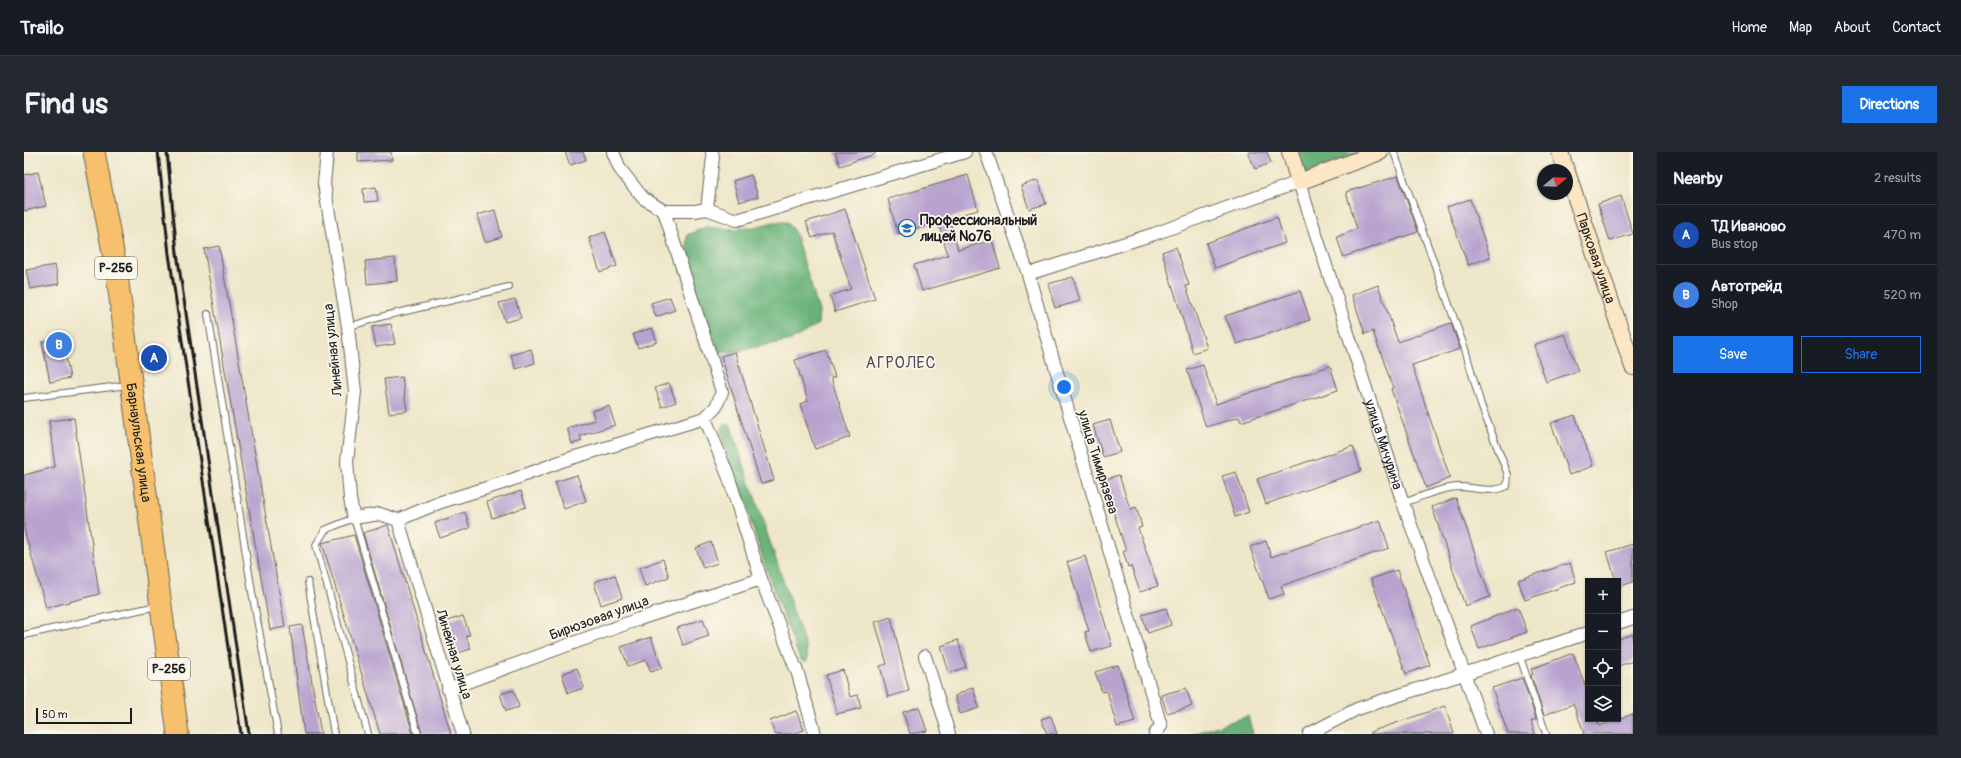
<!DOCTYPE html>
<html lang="en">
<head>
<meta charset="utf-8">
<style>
  :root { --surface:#171b24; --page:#242831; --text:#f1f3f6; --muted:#9ea1a6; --line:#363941; --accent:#1a73e8 }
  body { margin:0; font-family:Pangolin,sans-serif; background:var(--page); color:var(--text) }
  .controls { position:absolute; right:12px; bottom:12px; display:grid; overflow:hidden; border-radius:0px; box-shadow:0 1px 3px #0004 }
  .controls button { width:36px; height:36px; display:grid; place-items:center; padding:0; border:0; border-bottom:1px solid var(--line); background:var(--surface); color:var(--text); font:20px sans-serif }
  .compass { position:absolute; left:1513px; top:12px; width:36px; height:36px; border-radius:50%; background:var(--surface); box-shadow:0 1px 3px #0004; rotate:71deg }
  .scale { position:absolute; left:12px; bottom:10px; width:96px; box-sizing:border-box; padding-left:4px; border:2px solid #1c1c1c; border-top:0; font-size:11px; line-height:14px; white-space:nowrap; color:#1c1c1c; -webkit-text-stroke:3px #fbf7ec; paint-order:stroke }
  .you { position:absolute; left:1040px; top:235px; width:14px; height:14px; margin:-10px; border:3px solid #fff; border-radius:50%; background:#1a73e8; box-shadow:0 0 0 6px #1a73e833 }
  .badge { display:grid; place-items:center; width:26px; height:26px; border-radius:50%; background:var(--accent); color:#fff; font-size:13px; font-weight:700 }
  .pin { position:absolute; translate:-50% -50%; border:2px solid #fff; box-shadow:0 1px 4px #0006 }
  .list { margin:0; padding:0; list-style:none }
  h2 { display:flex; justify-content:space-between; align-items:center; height:52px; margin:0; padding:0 16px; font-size:17px }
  h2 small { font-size:13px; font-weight:400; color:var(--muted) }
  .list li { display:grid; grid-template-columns:26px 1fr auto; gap:12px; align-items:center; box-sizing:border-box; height:60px; padding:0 16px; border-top:1px solid var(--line) }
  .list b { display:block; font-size:15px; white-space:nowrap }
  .list p { margin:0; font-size:13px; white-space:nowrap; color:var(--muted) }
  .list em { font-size:13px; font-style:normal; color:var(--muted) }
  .actions { display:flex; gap:8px; padding:12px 16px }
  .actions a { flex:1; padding:9px 0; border:1px solid var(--accent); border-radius:0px; text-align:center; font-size:14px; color:var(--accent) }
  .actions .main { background:var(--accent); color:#fff }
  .icon { flex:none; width:22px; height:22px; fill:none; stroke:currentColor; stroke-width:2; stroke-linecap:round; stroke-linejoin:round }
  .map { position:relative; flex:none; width:1609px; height:582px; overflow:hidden; border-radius:0px }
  header { display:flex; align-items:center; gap:24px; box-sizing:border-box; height:56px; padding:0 20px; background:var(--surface); border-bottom:1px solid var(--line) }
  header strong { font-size:19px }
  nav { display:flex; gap:22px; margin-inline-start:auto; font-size:14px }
  .intro { display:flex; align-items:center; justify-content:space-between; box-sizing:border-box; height:96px; padding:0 24px }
  h1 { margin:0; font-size:28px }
  .button { padding:10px 18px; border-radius:0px; background:var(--accent); color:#fff; font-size:14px; font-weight:700 }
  main { display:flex; gap:24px; padding:0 24px }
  aside { flex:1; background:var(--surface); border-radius:0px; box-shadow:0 1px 3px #0004 }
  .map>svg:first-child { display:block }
  .forest { fill:#69b279; stroke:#42674a }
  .building { fill:#b8a3cf }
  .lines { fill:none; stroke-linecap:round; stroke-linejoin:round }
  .lane-casing { stroke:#666358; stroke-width:8 }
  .street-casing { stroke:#666358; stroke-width:14 }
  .secondary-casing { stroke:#666358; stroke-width:18 }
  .highway-casing { stroke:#666358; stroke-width:23 }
  .lane { stroke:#fff; stroke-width:6 }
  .street { stroke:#fff; stroke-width:12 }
  .secondary { stroke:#fce6c4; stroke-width:16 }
  .highway { stroke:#f7c06c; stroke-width:21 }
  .rail { stroke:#1c1c1c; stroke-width:3 }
  .labels { text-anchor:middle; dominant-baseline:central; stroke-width:3.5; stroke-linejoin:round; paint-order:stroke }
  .shield { fill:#fbf7ec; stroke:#5f5e5a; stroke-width:1 }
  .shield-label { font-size:13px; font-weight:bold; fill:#1c1c1c }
  .poi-label { font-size:14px; font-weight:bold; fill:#1c1c1c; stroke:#fbf7ec; text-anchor:start }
  .street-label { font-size:14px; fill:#1c1c1c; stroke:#fbf7ec }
  .quarter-label { font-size:16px; letter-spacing:1px; fill:#534b5b; stroke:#fbf7ec }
</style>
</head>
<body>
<header>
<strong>Trailo</strong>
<nav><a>Home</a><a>Map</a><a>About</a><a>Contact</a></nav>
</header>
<div class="intro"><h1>Find us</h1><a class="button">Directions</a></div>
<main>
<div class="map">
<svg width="1609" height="582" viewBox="0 0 1609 582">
  <rect width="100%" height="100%" fill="#fbf7ec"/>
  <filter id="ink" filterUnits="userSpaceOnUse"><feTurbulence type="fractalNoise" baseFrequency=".025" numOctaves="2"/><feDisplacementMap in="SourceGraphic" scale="8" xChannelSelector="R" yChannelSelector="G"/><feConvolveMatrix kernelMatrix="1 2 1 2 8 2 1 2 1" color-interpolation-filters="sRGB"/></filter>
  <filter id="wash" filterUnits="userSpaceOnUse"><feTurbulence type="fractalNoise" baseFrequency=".012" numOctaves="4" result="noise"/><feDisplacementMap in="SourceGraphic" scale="16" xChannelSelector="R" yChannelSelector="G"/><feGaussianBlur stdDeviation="0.9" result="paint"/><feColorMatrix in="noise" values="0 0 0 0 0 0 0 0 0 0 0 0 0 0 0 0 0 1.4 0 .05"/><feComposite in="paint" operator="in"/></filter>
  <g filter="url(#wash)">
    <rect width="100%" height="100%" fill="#eee6c8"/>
    <g class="forest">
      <path d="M1261 0H1337L1270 26Z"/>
      <path d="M750 70H763L771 81 795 159 794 172 768 188 708 200H695C683 164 661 121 663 83L682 75 703 77 726 76Z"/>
      <path d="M706 272 782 496 784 506 782 510 778 509 775 505 753 448 697 282 699 273Z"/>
      <path d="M1224 564 1229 582H1169Z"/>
    </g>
    <g id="blocks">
      <g class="building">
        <path d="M334 0H367L368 8 334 10Z"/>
        <path d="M541 0H559L562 8 546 13Z"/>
        <path d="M811 0H851V2L816 14Z"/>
        <path d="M1224 0H1243L1247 11 1231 17Z"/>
        <path d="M14 20 22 54 0 59V23Z"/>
        <path d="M727 23 734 45 715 50 709 29Z"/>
        <path d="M944 23 954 58 925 66 934 98 968 88 976 116 898 139 890 113 924 103 914 70 874 82 864 47Z"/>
        <path d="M1374 24 1394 80 1319 105 1313 85 1333 77 1322 40Z"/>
        <path d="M1014 28 1022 52 1005 57 997 34Z"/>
        <path d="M352 35 354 49 340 50 339 37Z"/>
        <path d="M1597 44 1609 82 1586 89 1574 52Z"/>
        <path d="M1446 47 1466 105 1444 113 1423 55Z"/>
        <path d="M821 57 851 147 811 160 806 144 827 137 808 79 788 86 782 70Z"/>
        <path d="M471 58 478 85 461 90 453 63Z"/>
        <path d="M1253 65 1261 91 1191 116 1182 91Z"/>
        <path d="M581 80 593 114 576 120 565 86Z"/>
        <path d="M195 94 261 475 246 478 180 97Z"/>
        <path d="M1152 95 1165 133 1162 134 1183 196 1169 201 1138 100Z"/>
        <path d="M371 106 373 129 343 132 341 109Z"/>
        <path d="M31 113 35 132 6 137 2 118Z"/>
        <path d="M1049 125 1056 149 1031 156 1024 132Z"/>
        <path d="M1354 133 1374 190 1427 171 1436 197 1388 213 1426 326 1402 336 1367 237 1369 236 1349 179 1341 182 1328 143Z"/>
        <path d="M1276 139 1286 168 1213 192 1201 164Z"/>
        <path d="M646 145 651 158 632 165 627 151Z"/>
        <path d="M491 147 497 166 481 170 475 151Z"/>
        <path d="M367 172 371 192 352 195 348 175Z"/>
        <path d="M628 176 633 190 614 196 609 182Z"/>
        <path d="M1541 182 1554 219 1522 230 1510 193Z"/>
        <path d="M38 186 46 226 26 230 18 190Z"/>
        <path d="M507 197 511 211 492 217 487 203Z"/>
        <path d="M802 198 811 225 807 226 826 285 791 297 776 252 784 249 771 208Z"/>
        <path d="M711 200 750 328 737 332 697 204Z"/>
        <path d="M1179 213 1192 252 1306 214 1314 238 1217 270 1215 265 1182 275 1163 218Z"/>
        <path d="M378 225 383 259 365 261 360 227Z"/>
        <path d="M645 231 652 250 638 255 631 236Z"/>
        <path d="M585 254 591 273 556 284 558 289 548 292 543 276 571 268 568 259Z"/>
        <path d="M1551 263 1569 314 1545 323 1527 271Z"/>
        <path d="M50 266 75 442 22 456 0 377V323L31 315 25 269Z"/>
        <path d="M1086 268 1096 300 1079 305 1069 273Z"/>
        <path d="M1329 294 1337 319 1242 352 1233 327Z"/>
        <path d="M1212 320 1225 360 1211 365 1198 324Z"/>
        <path d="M553 323 562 349 540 357 531 330Z"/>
        <path d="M1095 323 1106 357 1112 355 1118 375 1114 376 1134 434 1116 440 1107 414 1104 415 1099 399H1102L1087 352H1084L1076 329Z"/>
        <path d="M497 339 502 355 468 366 463 350Z"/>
        <path d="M1432 346 1466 445 1441 454 1408 355Z"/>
        <path d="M441 360 446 376 416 386 411 371Z"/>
        <path d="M1356 368 1365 396 1257 434 1260 442 1245 447 1226 395 1242 389 1247 405Z"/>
        <path d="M364 373 427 582H398L339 381Z"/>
        <path d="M330 383 389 582H356L298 391Z"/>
        <path d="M687 390 694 411 679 416 672 396Z"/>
        <path d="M1609 392V430L1594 435V429H1592L1583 400Z"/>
        <path d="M1061 404 1088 494 1067 500 1061 480 1065 479 1043 410Z"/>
        <path d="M639 407 645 425 621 434 615 416Z"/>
        <path d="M1546 411 1552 430 1501 448 1494 428Z"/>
        <path d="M1373 418 1406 513 1382 522 1347 427Z"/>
        <path d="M591 423 598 446 577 453 570 430Z"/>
        <path d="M1494 455 1503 480 1455 497 1447 474Z"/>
        <path d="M1142 456 1147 473 1124 481 1118 463Z"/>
        <path d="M439 464 446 483 442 484 447 497 434 501 423 469Z"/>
        <path d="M867 465 885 539 864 545 856 514 863 512 851 470Z"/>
        <path d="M679 467 685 484 659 493 653 476Z"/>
        <path d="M278 473 297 582H280L266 475Z"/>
        <path d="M1609 482V509L1594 514V487Z"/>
        <path d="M627 485 638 516 627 520 622 508 604 514 597 495Z"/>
        <path d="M934 488 942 515 925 521 917 494Z"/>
        <path d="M1549 501 1564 541V567H1573L1575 574 1609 562V582H1558L1560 580 1549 552 1520 563 1507 523 1509 522 1507 517Z"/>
        <path d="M1094 513 1111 570 1093 575 1083 539 1078 540 1071 520Z"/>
        <path d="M553 516 560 536 544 541 538 522Z"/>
        <path d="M819 518 826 545 834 543 837 556 813 562 802 523Z"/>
        <path d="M1498 526 1512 567 1507 569 1511 582H1484L1468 536Z"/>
        <path d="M949 535 955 556 936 562 931 544Z"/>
        <path d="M1162 536 1168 554 1143 561 1137 543Z"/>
        <path d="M490 538 495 555 482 559 476 542Z"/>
        <path d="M1421 554 1430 582H1346V580Z"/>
        <path d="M895 555 903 579 886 582 879 560Z"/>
        <path d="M772 559 780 578 769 582H751L746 569Z"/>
        <path d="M1027 564 1033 582H1023L1017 567Z"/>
      </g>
    </g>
  </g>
  <g filter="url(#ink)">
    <use href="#blocks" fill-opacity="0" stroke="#666358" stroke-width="1"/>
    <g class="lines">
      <defs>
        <g id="lane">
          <path d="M1370 0 1441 197 1457 253 1484 323 1483 334C1467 342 1451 335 1434 335 1415 336 1397 345 1379 351"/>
          <path d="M184 162 228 440 254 582"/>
          <path d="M324 175 360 164 485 135"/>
          <path d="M0 246 104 233"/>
          <path d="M284 430 310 582"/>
          <path d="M0 483 133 454"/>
          <path d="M1496 505 1522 582"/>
          <path d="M344 582 292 393 301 378 330 366 394 582"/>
        </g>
        <g id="street">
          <path d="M303 0 300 32 324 175 331 240 323 309 326 347 330 366 356 362 374 368 439 582"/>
          <path d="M589 0 596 17 619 46 640 59H671L683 57 713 68 941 0"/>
          <path d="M962 0 1004 122 1137 574 1131 582"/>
          <path d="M683 57 689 5 688 0"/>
          <path d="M640 59 698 240 692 255 681 266 705 326 737 427 774 522 791 582"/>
          <path id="s1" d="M1004 122 1130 82 1275 30 1379 351 1462 582"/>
          <path d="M374 368 417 350 482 330 541 308 681 266"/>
          <path d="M1594 471 1609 466"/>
          <path d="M901 504 925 582"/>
          <path d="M424 537 615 467 737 427"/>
          <path d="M1285 582 1333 557 1564 481"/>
        </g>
        <g id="secondary">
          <path d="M1266 0 1275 30 1356 0"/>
          <path d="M1536 0 1542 18"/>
          <path id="s2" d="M1543 20 1609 215"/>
        </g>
        <g id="highway">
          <path id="s3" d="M70 0 92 116 154 582"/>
        </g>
      </defs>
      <use href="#lane" class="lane-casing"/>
      <use href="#street" class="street-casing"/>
      <use href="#secondary" class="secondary-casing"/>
      <use href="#highway" class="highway-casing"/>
      <use href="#lane" class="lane"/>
      <use href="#street" class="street"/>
      <use href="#secondary" class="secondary"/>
      <use href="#highway" class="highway"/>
      <g class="rail">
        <path d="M134 0 145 102 217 582"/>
        <path d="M143 0 153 101 225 582"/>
      </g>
    </g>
  </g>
  <defs>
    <symbol id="university-ring" viewBox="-11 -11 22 22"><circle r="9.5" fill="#fbf7ec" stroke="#1f6fb2" stroke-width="1.5"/><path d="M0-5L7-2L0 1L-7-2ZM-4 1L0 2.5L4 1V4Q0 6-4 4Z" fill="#1f6fb2"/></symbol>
  </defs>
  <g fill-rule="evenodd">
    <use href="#university-ring" x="873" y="66" width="20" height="20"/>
  </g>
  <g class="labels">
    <g class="shield">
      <rect x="71" y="105" width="42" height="22" rx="3"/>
      <rect x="124" y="506" width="42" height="22" rx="3"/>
    </g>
    <g class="shield-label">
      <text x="92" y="116">Р-256</text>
      <text x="145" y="517">Р-256</text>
    </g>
    <g class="poi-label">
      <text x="896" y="68">Профессиональный<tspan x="896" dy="16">лицей №76</tspan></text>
    </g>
    <g class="street-label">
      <text stroke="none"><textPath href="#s2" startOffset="91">Парковая улица</textPath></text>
      <text transform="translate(309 198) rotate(-96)">Линейная улица</text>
      <text stroke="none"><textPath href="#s3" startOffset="294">Барнаульская улица</textPath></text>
      <text stroke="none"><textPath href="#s1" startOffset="562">улица Мичурина</textPath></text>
      <text transform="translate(1074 310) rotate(73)">улица Тимирязева</text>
      <text transform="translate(575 466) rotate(-20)">Бирюзовая улица</text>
      <text transform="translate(430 502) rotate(73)">Линейная улица</text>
    </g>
    <g class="quarter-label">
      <text x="877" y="211">АГРОЛЕС</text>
    </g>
  </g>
</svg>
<div class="controls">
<button>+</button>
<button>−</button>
<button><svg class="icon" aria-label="locate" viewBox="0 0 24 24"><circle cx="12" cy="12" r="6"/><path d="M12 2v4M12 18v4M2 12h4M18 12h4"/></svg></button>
<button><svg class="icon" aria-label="layers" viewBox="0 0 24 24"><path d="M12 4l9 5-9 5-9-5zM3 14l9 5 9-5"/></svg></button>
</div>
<svg class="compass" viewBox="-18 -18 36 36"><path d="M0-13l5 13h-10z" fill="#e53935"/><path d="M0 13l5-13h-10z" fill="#9ea1a6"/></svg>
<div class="scale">50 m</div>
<div class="you"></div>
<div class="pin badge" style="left:130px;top:206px;background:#1a4fb4">A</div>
<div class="pin badge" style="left:35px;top:193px;background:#3f7fe0">B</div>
</div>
<aside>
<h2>Nearby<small>2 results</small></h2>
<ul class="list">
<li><span class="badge" style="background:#1a4fb4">A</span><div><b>ТД Иваново</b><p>Bus stop</p></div><em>470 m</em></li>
<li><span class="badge" style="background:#3f7fe0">B</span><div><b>Автотрейд</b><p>Shop</p></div><em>520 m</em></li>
</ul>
<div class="actions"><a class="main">Save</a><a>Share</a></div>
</aside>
</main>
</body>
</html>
